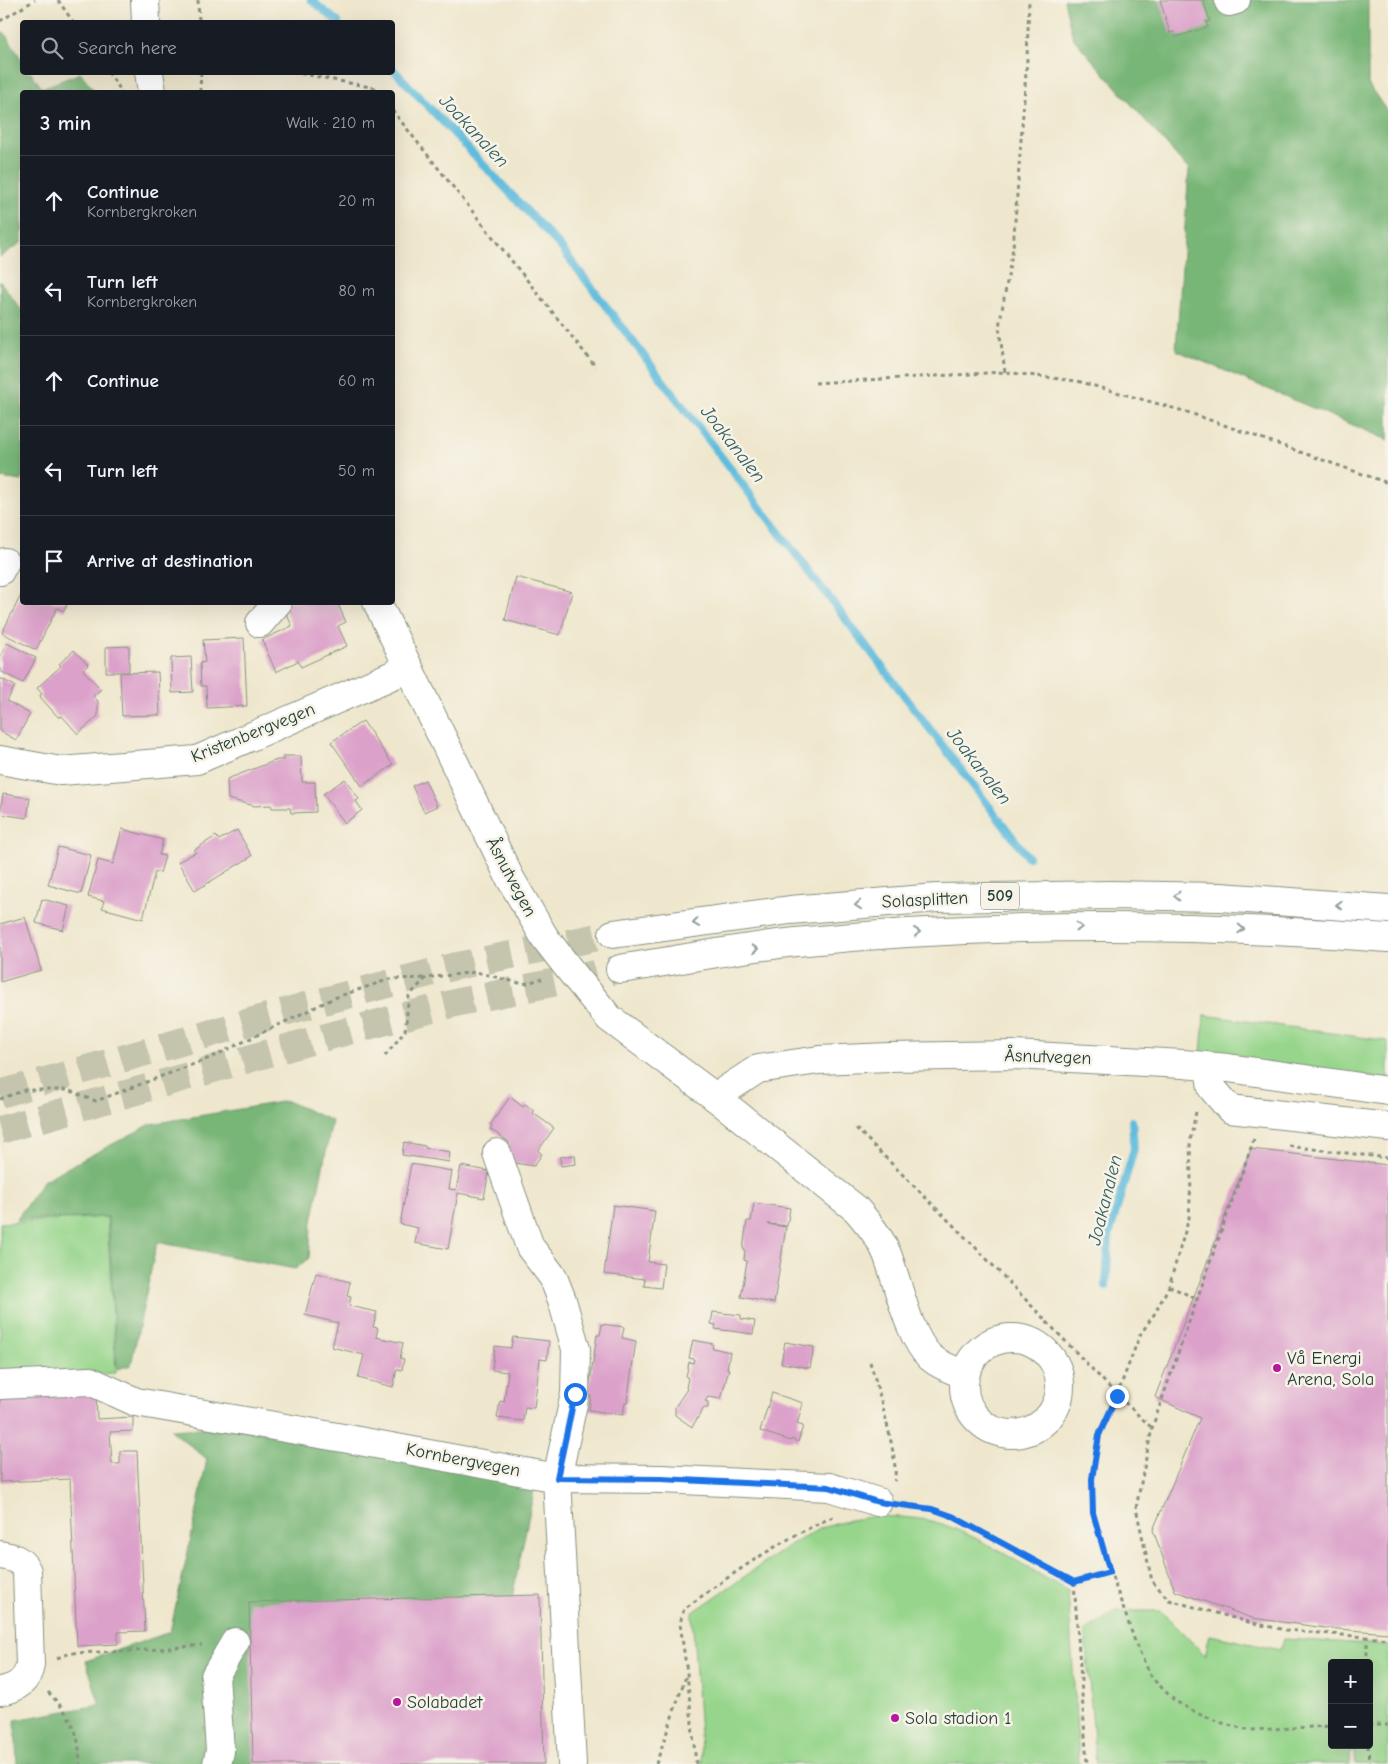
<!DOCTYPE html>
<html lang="en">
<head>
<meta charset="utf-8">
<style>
  :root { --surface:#171b24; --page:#242831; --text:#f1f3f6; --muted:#9ea1a6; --line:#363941 }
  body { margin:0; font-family:"Comic Neue",sans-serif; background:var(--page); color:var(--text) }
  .controls { position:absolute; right:15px; bottom:15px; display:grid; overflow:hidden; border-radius:5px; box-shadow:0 5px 20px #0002 }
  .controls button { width:45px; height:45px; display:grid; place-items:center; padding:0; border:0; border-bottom:1px solid var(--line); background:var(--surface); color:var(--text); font:25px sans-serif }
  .stop { position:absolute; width:15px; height:15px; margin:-11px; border:4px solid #1a73e8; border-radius:50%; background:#fff }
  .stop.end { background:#1a73e8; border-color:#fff; box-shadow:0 1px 5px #0008 }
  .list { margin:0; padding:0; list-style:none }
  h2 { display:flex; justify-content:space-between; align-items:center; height:65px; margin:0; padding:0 20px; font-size:21px }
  h2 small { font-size:16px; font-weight:400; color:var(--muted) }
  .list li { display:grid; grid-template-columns:32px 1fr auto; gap:15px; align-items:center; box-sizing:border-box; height:90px; padding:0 20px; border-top:1px solid var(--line) }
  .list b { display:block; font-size:19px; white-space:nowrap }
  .list p { margin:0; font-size:16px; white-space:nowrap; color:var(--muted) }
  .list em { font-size:16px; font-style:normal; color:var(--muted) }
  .icon { flex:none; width:28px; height:28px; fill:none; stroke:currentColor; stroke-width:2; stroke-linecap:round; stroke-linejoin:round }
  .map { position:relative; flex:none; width:1388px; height:1764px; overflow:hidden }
  .search { position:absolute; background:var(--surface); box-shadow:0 5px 20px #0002; left:20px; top:20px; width:375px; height:55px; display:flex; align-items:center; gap:12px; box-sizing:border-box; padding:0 18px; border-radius:5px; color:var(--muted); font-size:19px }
  .panel { position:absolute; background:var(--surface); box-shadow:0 5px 20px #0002; left:20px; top:90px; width:375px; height:515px; border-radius:5px }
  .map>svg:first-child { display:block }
  .green { fill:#96d58b; stroke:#5a8960; fill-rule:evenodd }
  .forest { fill:#78b677; stroke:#4c7a56 }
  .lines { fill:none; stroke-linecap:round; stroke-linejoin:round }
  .stream { stroke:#5fbcdd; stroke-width:8 }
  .building { fill:#dca1ca }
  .highway-tunnel { stroke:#c5c5ae; stroke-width:28; stroke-dasharray:28 14; stroke-linecap:butt }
  .minor-casing { stroke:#879280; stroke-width:30 }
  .highway-casing { stroke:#879280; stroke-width:30 }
  .path { stroke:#879280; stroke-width:3; stroke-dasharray:4 4; stroke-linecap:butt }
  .minor { stroke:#fff; stroke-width:28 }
  .highway { stroke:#fff; stroke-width:28 }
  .oneway { stroke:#8f9e9a }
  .route { stroke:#1a73e8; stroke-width:6 }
  .poi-dot { fill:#b5179e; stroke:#f7f3e8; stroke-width:2 }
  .labels { text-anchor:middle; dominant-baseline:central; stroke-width:5; stroke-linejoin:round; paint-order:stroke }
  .shield { fill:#f7f3e8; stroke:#60746a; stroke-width:1 }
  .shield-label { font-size:16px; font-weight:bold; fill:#1f3d34 }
  .street-label { font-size:18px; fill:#1f3d34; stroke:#f7f3e8 }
  .poi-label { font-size:18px; fill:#1f3d34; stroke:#f7f3e8; text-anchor:start }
  .water-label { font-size:19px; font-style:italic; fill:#2f5d5e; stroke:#f7f3e8 }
</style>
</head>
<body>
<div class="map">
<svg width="1388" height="1764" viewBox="0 0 1388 1764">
  <rect width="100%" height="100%" fill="#f7f3e8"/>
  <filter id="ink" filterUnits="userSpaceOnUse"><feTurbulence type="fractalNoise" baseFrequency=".02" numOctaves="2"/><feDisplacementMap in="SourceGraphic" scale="10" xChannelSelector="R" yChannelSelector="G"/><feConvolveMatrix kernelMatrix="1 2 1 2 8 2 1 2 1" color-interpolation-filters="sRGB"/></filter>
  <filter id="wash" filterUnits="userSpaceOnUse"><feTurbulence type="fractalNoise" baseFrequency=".0096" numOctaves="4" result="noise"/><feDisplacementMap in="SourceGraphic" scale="20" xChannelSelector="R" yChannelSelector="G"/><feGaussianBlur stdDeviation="1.12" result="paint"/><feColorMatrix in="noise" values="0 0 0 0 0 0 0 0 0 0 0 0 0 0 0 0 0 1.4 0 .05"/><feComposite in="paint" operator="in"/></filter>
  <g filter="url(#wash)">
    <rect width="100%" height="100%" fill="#efe7cd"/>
    <g class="green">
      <path d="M1204 1015 1388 1041V1079L1201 1055Z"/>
      <path d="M107 1217 116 1373 0 1379V1223Z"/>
      <path d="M877 1516C899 1517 921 1517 942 1524 987 1540 1027 1568 1068 1591L1079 1764H702L692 1613 790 1545 821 1528 850 1520Z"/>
      <path d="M1116 1611H1161L1205 1655 1210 1635 1280 1650 1283 1639 1388 1645V1764H1356L1355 1752H1350V1764H1168L1211 1761 1154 1764H1096L1085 1631ZM1332 1663H1369V1745H1332Z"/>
    </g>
    <g class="forest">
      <path d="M1064 0H1368V84L1388 113V440L1176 350 1189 170 1073 38Z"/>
      <path d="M4 32 22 60V72L31 73 42 88 81 73 95 92H22V242L0 257V35Z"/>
      <path d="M0 281 22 311V481L0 478Z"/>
      <path d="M287 1101 332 1121 311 1227 309 1258 295 1269 157 1242 131 1365 117 1369 108 1217 16 1220 44 1180 151 1124Z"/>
      <path d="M245 1425 535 1485 501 1652 414 1632 293 1599 259 1633 267 1764H17L15 1720 100 1705 86 1661 170 1632 195 1520 207 1459 171 1430Z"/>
    </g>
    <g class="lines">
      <g class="stream">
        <path d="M311 0 338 22"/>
        <path d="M392 68 559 245 1028 857"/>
        <path d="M1106 1286 1109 1236 1134 1149 1132 1121"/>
      </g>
    </g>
    <g id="blocks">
      <g class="building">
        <path d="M1160 0H1203L1210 21 1206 22 1208 27 1176 37 1174 32 1170 33Z"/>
        <path d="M516 577 572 592 560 635 505 620Z"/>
        <path d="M22 593V602H68L64 611 57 608 36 650 2 633Z"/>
        <path d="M291 602H337L346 622 338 626 347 646 301 667 298 661 276 672 262 640 292 626 283 606Z"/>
        <path d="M244 638 247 706 207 708 206 686H201L200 663 205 662 203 640Z"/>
        <path d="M7 643 36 658 23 683 0 671V657Z"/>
        <path d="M129 646V672H106V647Z"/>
        <path d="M74 650 88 665 83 670 101 689 93 696 98 701V716L78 734 62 716 60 717H58L41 698 40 695 42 694 37 688 61 666 59 664Z"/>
        <path d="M191 657 193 692 172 693 171 658Z"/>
        <path d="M158 672 160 715 122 716 120 673Z"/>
        <path d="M0 678 15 686 7 701 30 714 16 740 0 731Z"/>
        <path d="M363 721 393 765 362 786 331 742Z"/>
        <path d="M283 756H301L302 782H315L316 812 291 813 290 808H272L271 805 255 806 228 799 227 779 277 760H283Z"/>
        <path d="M345 779 359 799 356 801 362 810 345 823 323 794Z"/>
        <path d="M425 780 437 806 424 812 412 786Z"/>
        <path d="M3 794 30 798 27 818 0 814Z"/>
        <path d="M122 829 163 840 159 855 165 856 160 873 155 872 143 919 102 908 104 901 88 897 98 860 113 864Z"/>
        <path d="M237 830 252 856 195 891 178 862 196 852 194 850 216 836 219 840Z"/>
        <path d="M58 847 91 855 81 894 48 885Z"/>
        <path d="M42 899 69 906 63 930 36 923Z"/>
        <path d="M25 917 41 970 0 982V924Z"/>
        <path d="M510 1097 523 1107 525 1104 534 1111 533 1113 554 1128 538 1151 542 1154 534 1166 508 1162 509 1142 490 1129 492 1126 490 1125Z"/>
        <path d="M404 1142 425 1146V1148L450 1152 449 1162 402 1155Z"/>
        <path d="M1251 1149 1388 1165V1633L1326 1628 1252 1618 1175 1591 1153 1530 1200 1418 1155 1397Z"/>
        <path d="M575 1155 576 1164 561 1166 560 1157Z"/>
        <path d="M411 1164 452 1171 449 1189 456 1190 461 1166 489 1171 484 1198 458 1193 448 1249 415 1243 418 1228 400 1224Z"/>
        <path d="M754 1203 790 1208 787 1226 768 1224 786 1227 774 1303 741 1297 747 1261 744 1260 745 1250 743 1249 747 1221H751Z"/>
        <path d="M613 1205 655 1211 648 1262 664 1264 661 1288 644 1286 645 1279 604 1274Z"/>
        <path d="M316 1273 350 1282 347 1296 351 1297 349 1306 377 1312 373 1327 378 1328 376 1337 403 1343 400 1358 404 1359 402 1370 397 1369 393 1387 358 1378 364 1355 332 1347 338 1323 305 1315Z"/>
        <path d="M713 1312 741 1315V1319L755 1321 753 1334 715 1329 716 1325 711 1324Z"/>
        <path d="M602 1324 624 1327 622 1338 636 1341 627 1402H625L623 1415 589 1410 591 1396H588L597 1335H600Z"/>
        <path d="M513 1337 549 1341 547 1360 540 1359 534 1408 525 1407 523 1421 497 1418 500 1401 504 1402 508 1372 492 1370 495 1346 511 1348Z"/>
        <path d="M693 1340 713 1344 712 1348 730 1352 727 1369H729L721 1399 708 1397 705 1401 708 1402V1408H704L692 1427 675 1415V1407L687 1389 686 1388 688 1378 686 1377 689 1362 693 1363 694 1359 689 1358Z"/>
        <path d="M785 1342 814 1347 810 1368 781 1363Z"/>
        <path d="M96 1390 97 1419 133 1417V1431L110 1432 112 1464H120V1451H137L145 1631 118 1632V1644L77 1646 70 1479 0 1482V1394Z"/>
        <path d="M772 1393 803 1403 797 1424 803 1426 798 1442 792 1439 791 1441 760 1431Z"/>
        <path d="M540 1595 544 1764H253L249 1602Z"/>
      </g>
    </g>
  </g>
  <g filter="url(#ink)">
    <use href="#blocks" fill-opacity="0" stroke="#879280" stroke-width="1"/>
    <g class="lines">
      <g class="highway-tunnel">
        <path d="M0 1094 309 1005 452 967 613 934"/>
        <path d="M0 1130 318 1039 459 1002 620 969"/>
      </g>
      <defs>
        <g id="minor">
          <path d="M145 0 146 22"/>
          <path d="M1229 2 1236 0"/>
          <path d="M149 72 152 92"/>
          <path d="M0 571 5 562"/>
          <path d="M377 602 510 878 545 938 569 969 609 1018 715 1097 856 1209C868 1223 880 1237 887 1254 898 1282 908 1336 930 1357 939 1365 952 1370 964 1374"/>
          <path d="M260 623 278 602"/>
          <path d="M0 760 61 771 197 760 409 668"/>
          <path d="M1209 1067 1212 1088 1230 1109 1388 1127"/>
          <path d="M715 1097 758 1069 819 1060 889 1057 1014 1055 1183 1064 1228 1068 1388 1091"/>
          <path d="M497 1153 530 1247 553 1277 562 1300 576 1349 575 1394 557 1478 661 1479 829 1487 878 1502"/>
          <circle cx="1012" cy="1386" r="48"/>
          <path d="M0 1385 90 1381 136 1402 343 1438 557 1478 572 1764"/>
          <path d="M0 1555C13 1557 21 1559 27 1571L30 1664C28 1681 16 1689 0 1691"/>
          <path d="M217 1764 220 1751 215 1676 235 1642"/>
        </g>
        <g id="highway">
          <path d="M613 934 790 910 937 898 1110 895 1220 897 1388 909"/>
          <path d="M620 969C679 960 738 948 796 942 993 922 1191 923 1388 938"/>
        </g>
      </defs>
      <use href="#minor" class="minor-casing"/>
      <use href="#highway" class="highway-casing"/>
      <g class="path">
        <path d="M58 0 73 22"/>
        <path d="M198 0 199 22"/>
        <path d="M0 21 35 0"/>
        <path d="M108 72 122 92"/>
        <path d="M293 72 375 88 378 92"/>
        <path d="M200 92 201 72"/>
        <path d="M392 110 596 367"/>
        <path d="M1005 372 999 327 1013 248 1027 59 1029 0"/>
        <path d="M815 383 1005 372 1077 381 1187 412 1388 483"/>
        <path d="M385 1056 405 1031 409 996 426 978 476 972 523 984 542 979"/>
        <path d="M0 1099 25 1090H67L96 1101 210 1058 334 998 390 979 426 978"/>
        <path d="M1196 1112 1190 1141 1191 1180 1189 1218 1169 1286 1155 1313 1140 1335 1117 1395 1099 1435 1092 1479 1093 1513 1108 1565 1137 1647 1152 1678 1175 1701 1201 1715 1228 1725 1251 1730 1332 1726"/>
        <path d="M856 1128 981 1253 1117 1395 1152 1428"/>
        <path d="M1254 1139 1197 1299 1152 1428 1136 1508 1152 1581 1169 1600 1252 1623 1286 1630 1388 1639"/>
        <path d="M1289 1146 1388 1158"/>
        <path d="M1169 1286 1197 1299"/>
        <path d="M870 1362C876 1382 901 1466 894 1481"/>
        <path d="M904 1504 932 1509 952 1516 1074 1582 1110 1572"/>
        <path d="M1074 1582 1087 1764"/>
        <path d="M57 1658 71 1653 136 1651 202 1645"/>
        <path d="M1367 1663V1638"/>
        <path d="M48 1692C72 1717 79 1730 80 1764"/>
        <path d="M1369 1725H1388"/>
        <path d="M1368 1745 1369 1764"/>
        <path d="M656 1764 686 1676"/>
        <path d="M696 1764 687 1673 680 1623 684 1609C731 1575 779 1540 833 1517"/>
      </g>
      <use href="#minor" class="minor"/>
      <use href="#highway" class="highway"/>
    </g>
    <defs><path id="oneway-chevron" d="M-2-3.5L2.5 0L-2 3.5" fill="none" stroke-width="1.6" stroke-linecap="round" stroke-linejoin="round" transform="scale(1.25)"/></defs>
    <g class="oneway">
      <use href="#oneway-chevron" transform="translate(1177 896) rotate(-179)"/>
      <use href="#oneway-chevron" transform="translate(858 905) rotate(175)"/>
      <use href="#oneway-chevron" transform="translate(1339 905) rotate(-176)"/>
      <use href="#oneway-chevron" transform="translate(696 923) rotate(172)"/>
      <use href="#oneway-chevron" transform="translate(1079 927)"/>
      <use href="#oneway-chevron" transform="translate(1241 929) rotate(3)"/>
      <use href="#oneway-chevron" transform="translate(917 932) rotate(-5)"/>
      <use href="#oneway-chevron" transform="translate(755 949) rotate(-9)"/>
    </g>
  </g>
  <g class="lines" filter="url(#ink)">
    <path class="route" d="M575 1394 557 1478 661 1479 829 1487 878 1502 932 1509 952 1516 1074 1582 1110 1572 1093 1513 1092 1479 1099 1435 1117 1396"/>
  </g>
  <g class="poi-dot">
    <circle cx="1277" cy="1368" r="5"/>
    <circle cx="397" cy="1702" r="5"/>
    <circle cx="895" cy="1718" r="5"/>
  </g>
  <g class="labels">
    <rect class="shield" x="981" y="882.5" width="38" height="27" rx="4"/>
    <g class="shield-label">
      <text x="1000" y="896">509</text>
    </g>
    <g class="street-label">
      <text transform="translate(253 733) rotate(-22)">Kristenbergvegen</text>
      <text transform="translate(511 877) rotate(62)">Åsnutvegen</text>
      <text transform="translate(925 900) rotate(-3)">Solasplitten</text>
      <text transform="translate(1048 1057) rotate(2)">Åsnutvegen</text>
      <text transform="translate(463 1460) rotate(11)">Kornbergvegen</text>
    </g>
    <g class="poi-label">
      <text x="1287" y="1358">Vå Energi<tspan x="1287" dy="21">Arena, Sola</tspan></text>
      <text x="407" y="1702">Solabadet</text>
      <text x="905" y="1718">Sola stadion 1</text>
    </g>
    <g class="water-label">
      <text transform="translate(474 131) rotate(47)">Joakanalen</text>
      <text transform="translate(733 444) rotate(52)">Joakanalen</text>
      <text transform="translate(979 766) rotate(52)">Joakanalen</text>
      <text transform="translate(1105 1200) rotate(-76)">Joakanalen</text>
    </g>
  </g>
</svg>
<div class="controls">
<button>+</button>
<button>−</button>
</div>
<div class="stop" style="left:575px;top:1394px"></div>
<div class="stop end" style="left:1117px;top:1396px"></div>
<div class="search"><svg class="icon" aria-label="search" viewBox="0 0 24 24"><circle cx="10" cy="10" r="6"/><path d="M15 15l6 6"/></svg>Search here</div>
<section class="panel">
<h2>3 min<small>Walk · 210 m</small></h2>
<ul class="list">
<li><svg class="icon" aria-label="ahead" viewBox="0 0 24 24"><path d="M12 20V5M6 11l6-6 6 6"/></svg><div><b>Continue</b><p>Kornbergkroken</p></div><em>20 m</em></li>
<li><svg class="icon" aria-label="left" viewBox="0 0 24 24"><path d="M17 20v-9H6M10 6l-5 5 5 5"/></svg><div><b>Turn left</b><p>Kornbergkroken</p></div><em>80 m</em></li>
<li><svg class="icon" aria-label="ahead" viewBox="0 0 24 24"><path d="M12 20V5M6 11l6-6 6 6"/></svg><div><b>Continue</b></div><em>60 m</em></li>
<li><svg class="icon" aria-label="left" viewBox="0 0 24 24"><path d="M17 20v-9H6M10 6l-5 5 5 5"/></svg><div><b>Turn left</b></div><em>50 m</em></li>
<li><svg class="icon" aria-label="arrive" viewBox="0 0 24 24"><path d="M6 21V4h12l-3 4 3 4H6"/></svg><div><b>Arrive at destination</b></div></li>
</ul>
</section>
</div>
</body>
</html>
